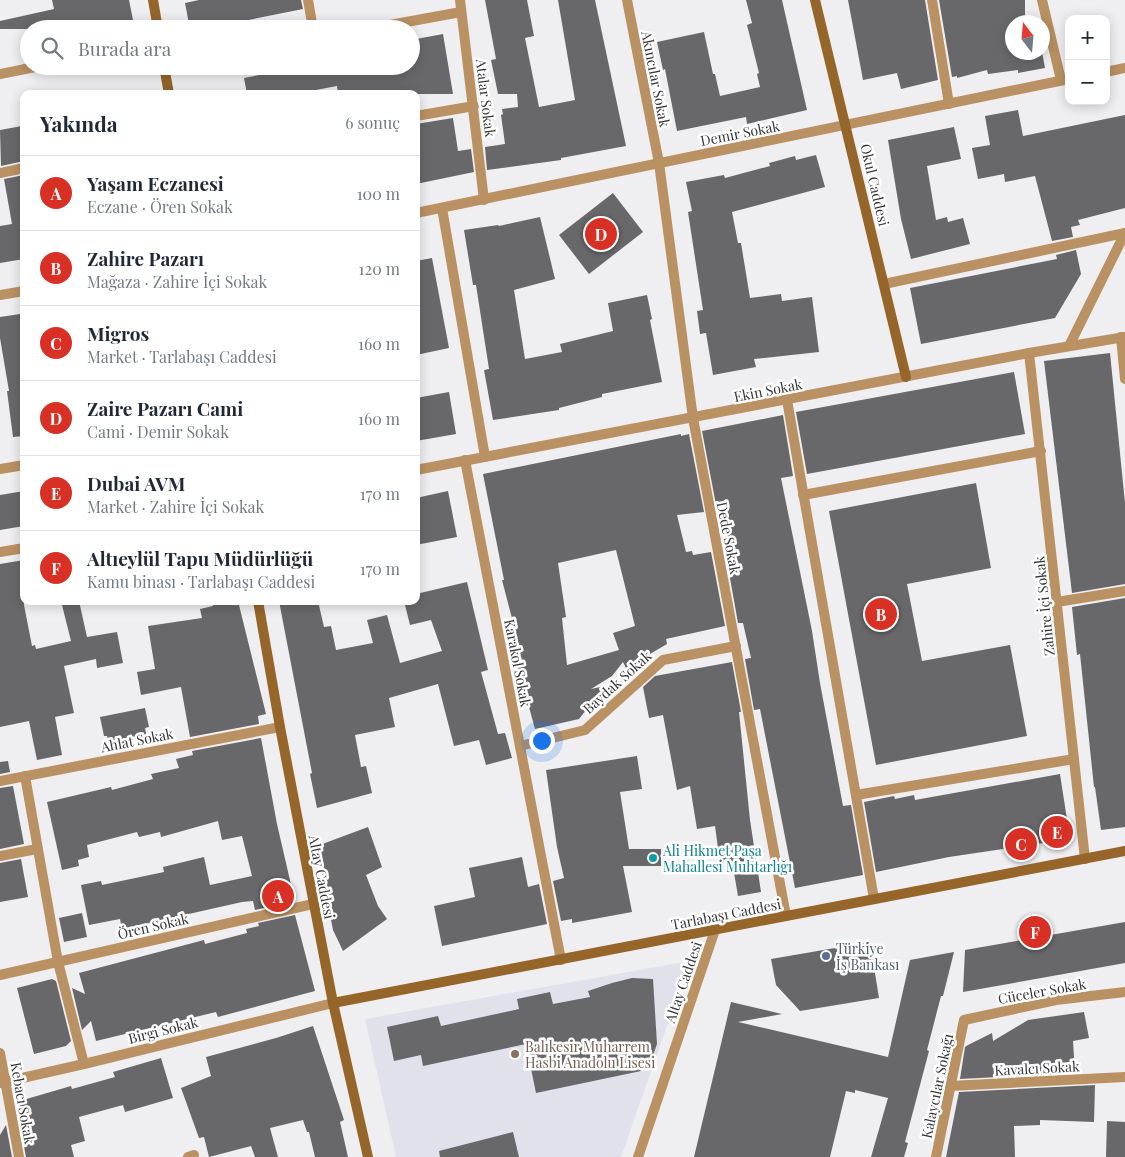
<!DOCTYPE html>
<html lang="tr">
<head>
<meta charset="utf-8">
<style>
  :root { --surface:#fff; --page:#f2f2f3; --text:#1f2937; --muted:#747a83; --line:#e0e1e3; --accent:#d93025 }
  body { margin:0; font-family:"Playfair Display",serif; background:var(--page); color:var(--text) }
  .controls { position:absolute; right:15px; top:15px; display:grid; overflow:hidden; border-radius:10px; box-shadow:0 2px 12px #0003 }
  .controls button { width:45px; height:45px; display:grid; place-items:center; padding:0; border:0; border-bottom:1px solid var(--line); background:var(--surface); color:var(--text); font:25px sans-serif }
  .compass { position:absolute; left:1005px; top:15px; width:45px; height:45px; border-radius:50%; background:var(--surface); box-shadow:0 2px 12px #0003; rotate:344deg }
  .you { position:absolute; left:541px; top:740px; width:18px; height:18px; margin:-12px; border:4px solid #fff; border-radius:50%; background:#1a73e8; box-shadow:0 0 0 8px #1a73e833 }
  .badge { display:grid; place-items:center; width:32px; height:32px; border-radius:50%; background:var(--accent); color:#fff; font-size:16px; font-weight:700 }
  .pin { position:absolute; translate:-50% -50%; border:2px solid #fff; box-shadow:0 1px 5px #0006 }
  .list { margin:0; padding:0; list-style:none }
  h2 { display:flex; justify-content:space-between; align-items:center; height:65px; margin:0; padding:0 20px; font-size:21px }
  h2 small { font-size:16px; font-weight:400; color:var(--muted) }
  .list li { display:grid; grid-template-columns:32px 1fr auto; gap:15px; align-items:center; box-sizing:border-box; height:75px; padding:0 20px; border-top:1px solid var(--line) }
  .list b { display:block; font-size:19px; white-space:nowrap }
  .list p { margin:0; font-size:16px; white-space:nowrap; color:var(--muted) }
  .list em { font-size:16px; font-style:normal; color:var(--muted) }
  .icon { flex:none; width:28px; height:28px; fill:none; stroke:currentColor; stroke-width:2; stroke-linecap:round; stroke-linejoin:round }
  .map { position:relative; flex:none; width:1125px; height:1157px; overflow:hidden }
  .search { position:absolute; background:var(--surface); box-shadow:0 2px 12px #0003; left:20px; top:20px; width:400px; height:55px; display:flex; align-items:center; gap:12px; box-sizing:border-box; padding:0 18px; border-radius:28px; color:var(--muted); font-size:19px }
  .panel { position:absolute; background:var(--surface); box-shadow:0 2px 12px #0003; left:20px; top:90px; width:400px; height:515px; border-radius:10px }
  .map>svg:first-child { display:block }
  .built { fill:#e1e1eb }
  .building { fill:#68686a; fill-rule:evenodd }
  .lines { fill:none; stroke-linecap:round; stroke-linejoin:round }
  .street { stroke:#ba9162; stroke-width:10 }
  .secondary { stroke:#956529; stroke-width:10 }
  .culture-dot { fill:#0f9aa8; stroke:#fff; stroke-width:2 }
  .service-dot { fill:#5c6f8a; stroke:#fff; stroke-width:2 }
  .education-dot { fill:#8d6e63; stroke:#fff; stroke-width:2 }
  .labels { text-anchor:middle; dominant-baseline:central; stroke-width:5; stroke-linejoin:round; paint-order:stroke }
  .street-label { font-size:14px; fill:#343536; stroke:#fff }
  .culture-label { font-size:14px; fill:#0d838f; stroke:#fff; text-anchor:start }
  .service-label { font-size:14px; fill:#4e5e75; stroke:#fff; text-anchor:start }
  .education-label { font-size:14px; fill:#785e54; stroke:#fff; text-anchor:start }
</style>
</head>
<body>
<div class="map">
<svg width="1125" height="1157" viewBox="0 0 1125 1157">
  <rect width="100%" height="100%" fill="#efeff2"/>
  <path class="built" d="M690 961 621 1157H396L365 1019Z"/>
  <g class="building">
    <path d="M52 0H129L133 20 94 29H0V21L54 9Z"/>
    <path d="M199 0H301L303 9 203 29H190L185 3Z"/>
    <path d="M485 0H527L534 36 525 38 539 107 575 100 558 0H595L626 146 561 158V160L487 170 485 147 505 144 501 115 503 114 502 109 518 107 517 94H498L491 60 496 59Z"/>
    <path d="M746 0H782L807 110 747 124 746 117 677 131 665 69 663 70 657 42 704 32 713 74H715L720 96 760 87 757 74 759 73 747 25 752 23Z"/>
    <path d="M848 0H925L938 80 901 89 897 73 863 80Z"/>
    <path d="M939 0H1025V22H1012V52H1042L1045 68 1018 73V70L988 74 987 70 957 78V76L952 77Z"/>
    <path d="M443 34 453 94H338L337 86 295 94H247L244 78 275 72V69L289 66H411V40Z"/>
    <path d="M1018 110 1023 136 1125 115V208L1078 220 1080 225 1071 227 1073 237 1052 241 1035 176 1005 182 1004 174 978 179 972 148 990 145 985 116Z"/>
    <path d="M453 118 458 151 471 149 474 172 416 184V124Z"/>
    <path d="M22 126 24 161 1 166 0 130Z"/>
    <path d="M954 127 961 159 927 166 936 220 947 217 948 222 963 218 970 244 911 259 901 219 888 140Z"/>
    <path d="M816 155 825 187 732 212 738 243H741L750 298 781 294 782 301 812 297 819 352 754 359 756 367 713 375 706 333 700 334 697 311 703 310 688 212 692 211 686 182 724 175 725 178 770 166 769 163 795 156 796 160Z"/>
    <path d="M24 175V259L0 263V226L12 224 4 179Z"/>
    <path d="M613 193 643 232 589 274 559 235Z"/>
    <path d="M540 217 555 279 514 290 525 359 562 352 560 344 613 331 608 303 647 295 652 319 650 320 662 382 602 394V397L559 408V410L493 420 484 370 489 369 476 285H473L464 230 498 225 499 226Z"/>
    <path d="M1076 250 1081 274 1055 318 921 344 910 288 1057 259 1056 255Z"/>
    <path d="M432 258 449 348 416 355V261Z"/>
    <path d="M20 314 21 323 24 322V436L13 437 7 391H9L0 338V317Z"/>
    <path d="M1110 353 1125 503V584L1072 593 1044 361Z"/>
    <path d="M1014 372 1025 434 807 474 796 412Z"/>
    <path d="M449 392 456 434 416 441V398Z"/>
    <path d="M783 415 793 476 781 478 812 631 820 683 843 806 851 805 863 875 795 888 760 709 754 710 745 659 751 658 743 623H738L725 550 730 549 722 509 717 510 702 431Z"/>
    <path d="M681 434V436L689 434 704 512 677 515 686 552 692 551 693 555 711 552 725 626 666 639 667 644 626 668 623 662 612 676 591 689 605 686 579 719 535 729 514 652 518 651 514 626 502 580H504L483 474ZM616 550 635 626 613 633 619 650 567 665 562 618 566 617 558 563Z"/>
    <path d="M976 483 991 568 907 584 922 661 1010 645 1027 736 876 765 829 511Z"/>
    <path d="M24 491V526L0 530V495Z"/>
    <path d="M448 491 457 537 416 545V498Z"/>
    <path d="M24 560V605L32 646 35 645 36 649 71 641 61 601H79L87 637 117 632 123 663 97 668 96 659 64 666 74 713 55 717 62 755 37 760 29 721 0 727V564Z"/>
    <path d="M467 582 488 670 481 672 498 734 505 733 512 758 486 765 479 740 454 746 438 684 389 698 395 727 355 735 361 767 366 766 372 793 317 808 310 774 312 773 279 601H318L324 627 331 626 336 650 373 643 367 620 387 615 400 663 442 651 431 620 410 625 404 601H416V594Z"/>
    <path d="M1125 598V827L1101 830 1095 787H1094L1080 654 1077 655 1072 607Z"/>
    <path d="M212 601H238L266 714 258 716 259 724 190 737 181 687 141 695 137 672 155 669 148 626 202 618 200 609 213 606Z"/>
    <path d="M732 662 741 712H739L750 820 761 892 738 896 732 861 720 863 715 826 697 829 690 786 677 790 663 715 649 718 643 687 655 676Z"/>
    <path d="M145 708 149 727 145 728 147 738 109 745 107 736H104L100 717Z"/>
    <path d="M261 738 277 824 292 889 289 890 292 902 255 910 253 901 242 902 122 929 120 919 89 925 81 885 101 881 102 885 164 872 163 867 204 857 210 885 252 876 242 836 222 840 218 821 161 837 160 832 139 837 137 832 87 845 89 857 78 860 79 866 62 870 47 802 111 787 112 790 153 779 151 774 179 768 176 759 193 755 192 751Z"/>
    <path d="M637 756 642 789 620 792 629 849H661V866H623L632 912 572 923V919L561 921 553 881 564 878 557 847 546 770Z"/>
    <path d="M8 761 10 772 0 774V762Z"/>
    <path d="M1060 774 1070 839 949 857 876 872 864 802 894 796 895 799 914 795 915 800Z"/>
    <path d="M13 786 24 844 0 849V788Z"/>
    <path d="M368 827 382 867 366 875 378 906 387 919 343 951 333 930 317 846Z"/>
    <path d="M522 857 528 887 539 884 547 924 442 946 434 906 475 897 469 868Z"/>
    <path d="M21 859 28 897 0 902V863Z"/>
    <path d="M82 913 87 937 64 942 59 918Z"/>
    <path d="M295 915 315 991 218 1017 216 1012 96 1041 91 1021 82 1030 72 988 85 994 79 973 204 940 205 944 247 933 246 929 259 926 258 923Z"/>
    <path d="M1125 922V963L963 992 965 950Z"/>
    <path d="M870 942 879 998 800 1011 776 985 771 959Z"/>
    <path d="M954 952 943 996H941L927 1050 929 1051 905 1142 908 1143 904 1157H871L888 1098 855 1090V1093L846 1091 830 1157H694L731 1002 782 1014 738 1022 888 1057 910 960Z"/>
    <path d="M632 978 653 979 657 1044 650 1064 640 1066 641 1071 536 1093 526 1044 423 1066 421 1055 394 1061 387 1027 438 1016 441 1026 519 1009 517 999 550 992 553 1004 590 997 588 991 612 983Z"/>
    <path d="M52 979 56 981 71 1041 66 1046 34 1054 17 988Z"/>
    <path d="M1084 1012 1089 1038 1073 1041 1075 1073 960 1079 965 1047 968 1045 992 1033 993 1041 1028 1020Z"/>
    <path d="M313 1026 344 1120 340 1122 348 1157H315L309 1132H307L303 1120 270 1128 278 1157H255L251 1146 209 1157 204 1137 199 1138 181 1088 211 1076 206 1057 276 1038Z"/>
    <path d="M161 1058 173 1098 125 1112 123 1105 79 1117 85 1141 71 1145 74 1157H26L17 1109 23 1100 71 1086 72 1089 115 1077 113 1072Z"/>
    <path d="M1095 1085 1094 1122 1040 1120V1125L1014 1126 1015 1157H946L959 1092Z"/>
    <path d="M1107 1121 1125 1122V1157H1106Z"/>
    <path d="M6 1125 12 1157H0V1135Z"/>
    <path d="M513 1132 519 1157H440L439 1151Z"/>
  </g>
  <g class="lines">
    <g class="street">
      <path d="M308 0 313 29"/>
      <path d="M460 0 484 200"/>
      <path d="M627 0 659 163 693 418 786 916"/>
      <path d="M932 0 949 104"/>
      <path d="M1042 0 1061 80"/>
      <path d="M368 29 461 12"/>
      <path d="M1106 72 1125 68"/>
      <path d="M0 74 40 66"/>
      <path d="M416 116 474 106"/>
      <path d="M0 173 24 168"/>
      <path d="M442 208 485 457"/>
      <path d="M416 213 1069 79"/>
      <path d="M884 284 1125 233"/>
      <path d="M0 295 24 291"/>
      <path d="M1121 337 1125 379"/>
      <path d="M1069 346 1125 233"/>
      <path d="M1029 353 1085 859"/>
      <path d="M787 400 874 899"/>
      <path d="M465 460 561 960"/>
      <path d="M0 469 24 465"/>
      <path d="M416 470 1029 353 1125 337"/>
      <path d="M803 495 1041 451"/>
      <path d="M0 552 24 548"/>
      <path d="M1057 602 1125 591"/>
      <path d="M520 746 585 730 663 660 736 646"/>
      <path d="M25 776 58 962 84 1064"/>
      <path d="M0 781 280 727"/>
      <path d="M856 795 1074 759"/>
      <path d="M0 856 37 849"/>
      <path d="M0 975 313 904"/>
      <path d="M0 1053 19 1157"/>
      <path d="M0 1083 84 1064 333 1003"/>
      <path d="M950 1086 1125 1077"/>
      <path d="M188 1157 194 1155"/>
      <path d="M638 1157 715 930"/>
      <path d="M936 1157 964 1020 1056 1000 1125 992"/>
    </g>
    <g class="secondary">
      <path d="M153 0 158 29"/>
      <path d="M815 0 906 377"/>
      <path d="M164 66 169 94"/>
      <path d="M258 601 280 727 333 1003 368 1157"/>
      <path d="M333 1003 1125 851"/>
    </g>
  </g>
  <circle class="culture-dot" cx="653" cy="858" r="5"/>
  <circle class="service-dot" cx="826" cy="956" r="5"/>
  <circle class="education-dot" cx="515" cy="1054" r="5"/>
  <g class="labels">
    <g class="street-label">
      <text transform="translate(656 79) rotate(79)">Akıncılar Sokak</text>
      <text transform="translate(486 98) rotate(83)">Atalar Sokak</text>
      <text transform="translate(740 133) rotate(-11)">Demir Sokak</text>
      <text transform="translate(875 185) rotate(77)">Okul Caddesi</text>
      <text transform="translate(768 390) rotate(-11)">Ekin Sokak</text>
      <text transform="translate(729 538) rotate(79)">Dede Sokak</text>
      <text transform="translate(1044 606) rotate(-96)">Zahire İçi Sokak</text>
      <text transform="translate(518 663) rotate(79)">Karakol Sokak</text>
      <text transform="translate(617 682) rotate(-42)">Baydak Sokak</text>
      <text transform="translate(137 740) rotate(-11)">Ahlat Sokak</text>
      <text transform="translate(322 877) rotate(79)">Altay Caddesi</text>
      <text transform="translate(726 914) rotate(-11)">Tarlabaşı Caddesi</text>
      <text transform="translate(153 926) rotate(-13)">Ören Sokak</text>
      <text transform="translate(683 982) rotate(-71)">Altay Caddesi</text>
      <text transform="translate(1042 991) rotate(-10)">Cüceler Sokak</text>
      <text transform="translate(163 1030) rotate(-14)">Birgi Sokak</text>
      <text transform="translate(1037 1068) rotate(-3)">Kavalcı Sokak</text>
      <text transform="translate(937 1086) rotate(-78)">Kalaycılar Sokağı</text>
      <text transform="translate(23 1103) rotate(80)">Kebacı Sokak</text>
    </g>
    <g class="culture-label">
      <text x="663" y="850">Ali Hikmet Paşa<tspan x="663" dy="16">Mahallesi Muhtarlığı</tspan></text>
    </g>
    <g class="service-label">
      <text x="836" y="948">Türkiye<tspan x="836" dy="16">İş Bankası</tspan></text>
    </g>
    <g class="education-label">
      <text x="525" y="1046">Balıkesir Muharrem<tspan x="525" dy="16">Hasbi Anadolu Lisesi</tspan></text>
    </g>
  </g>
</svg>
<div class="controls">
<button>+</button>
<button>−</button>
</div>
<svg class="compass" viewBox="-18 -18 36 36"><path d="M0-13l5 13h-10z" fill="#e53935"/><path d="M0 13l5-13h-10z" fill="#747a83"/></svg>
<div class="you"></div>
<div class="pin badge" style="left:278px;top:896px">A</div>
<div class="pin badge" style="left:881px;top:614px">B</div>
<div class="pin badge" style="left:1021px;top:844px">C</div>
<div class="pin badge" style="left:601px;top:234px">D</div>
<div class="pin badge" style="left:1057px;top:832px">E</div>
<div class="pin badge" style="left:1035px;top:932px">F</div>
<div class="search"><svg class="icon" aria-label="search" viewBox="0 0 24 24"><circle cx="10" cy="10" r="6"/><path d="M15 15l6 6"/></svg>Burada ara</div>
<section class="panel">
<h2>Yakında<small>6 sonuç</small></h2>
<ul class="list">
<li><span class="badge">A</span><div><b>Yaşam Eczanesi</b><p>Eczane · Ören Sokak</p></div><em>100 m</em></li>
<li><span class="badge">B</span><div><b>Zahire Pazarı</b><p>Mağaza · Zahire İçi Sokak</p></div><em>120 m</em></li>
<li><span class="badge">C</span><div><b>Migros</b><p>Market · Tarlabaşı Caddesi</p></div><em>160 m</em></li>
<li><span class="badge">D</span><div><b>Zaire Pazarı Cami</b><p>Cami · Demir Sokak</p></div><em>160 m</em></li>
<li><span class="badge">E</span><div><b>Dubai AVM</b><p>Market · Zahire İçi Sokak</p></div><em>170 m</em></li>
<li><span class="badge">F</span><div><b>Altıeylül Tapu Müdürlüğü</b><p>Kamu binası · Tarlabaşı Caddesi</p></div><em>170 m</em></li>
</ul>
</section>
</div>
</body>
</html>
